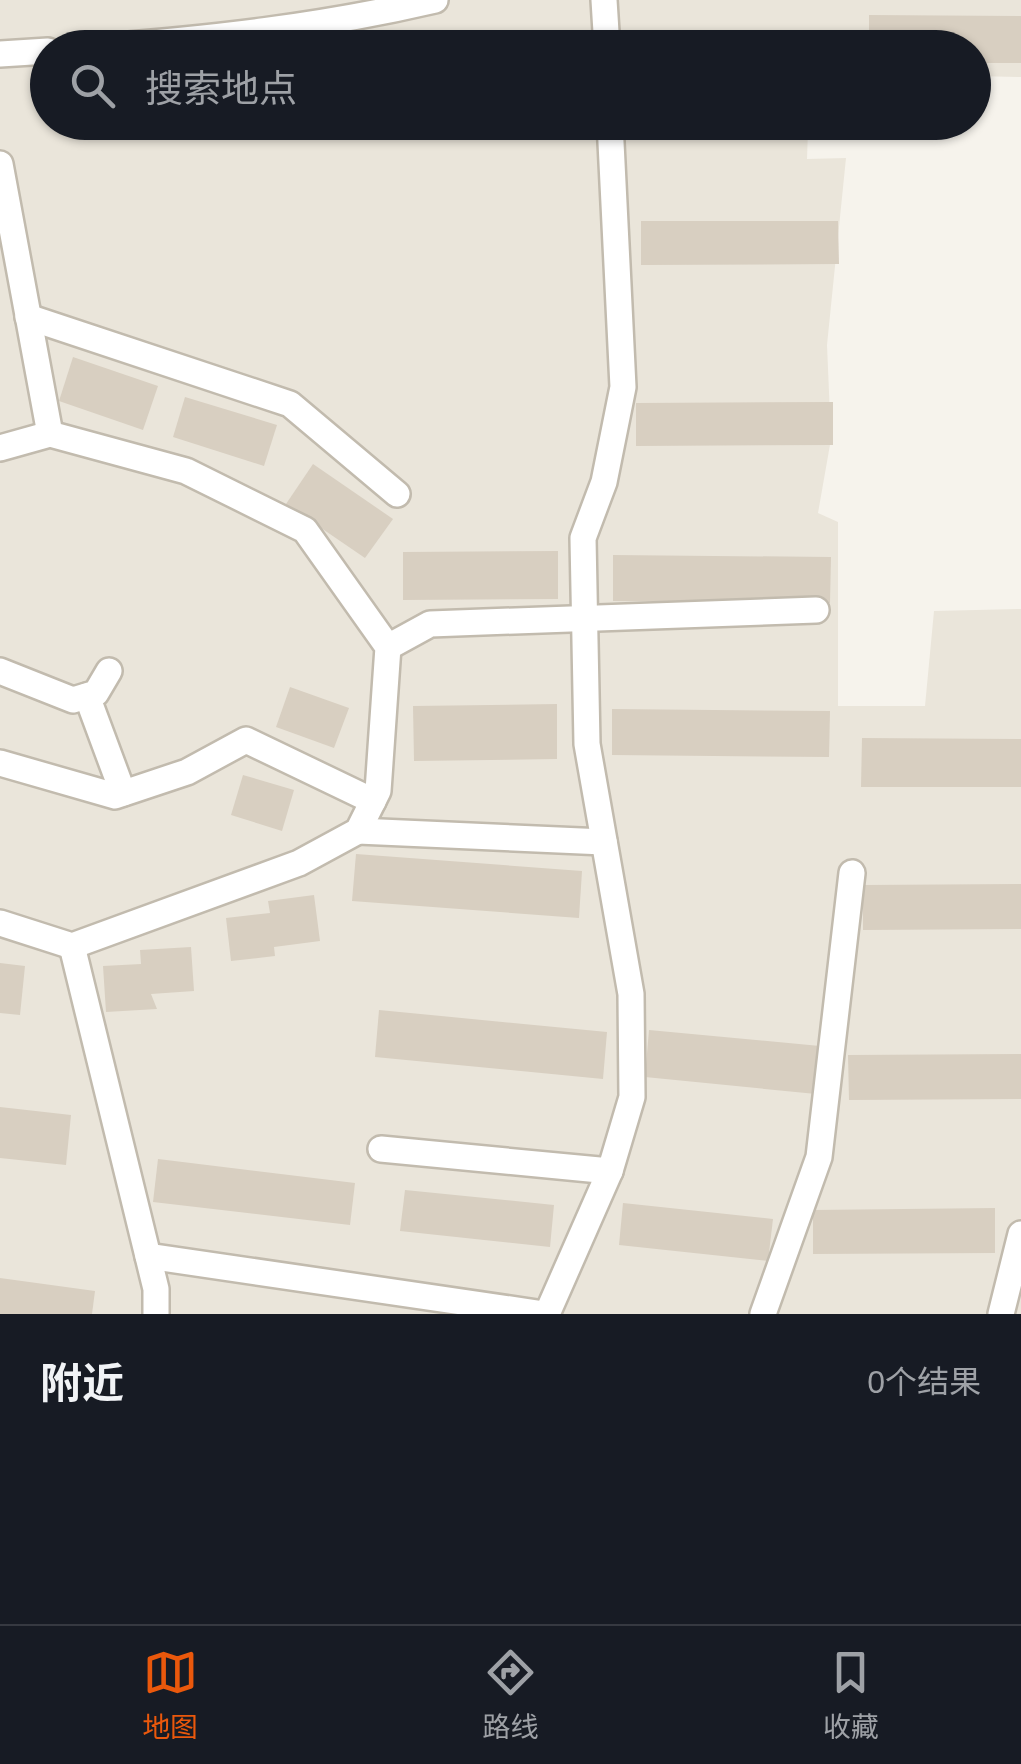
<!DOCTYPE html>
<html lang="zh">
<head>
<meta charset="utf-8">
<style>
  :root { --surface:#171b24; --page:#242831; --text:#f1f3f6; --muted:#9ea1a6; --line:#363941; --accent:#ea580c }
  body { margin:0; font-family:Arial,"Noto Sans SC",sans-serif; background:var(--page); color:var(--text) }
  .list { margin:0; padding:0; list-style:none }
  h2 { display:flex; justify-content:space-between; align-items:center; height:130px; margin:0; padding:0 40px; font-size:42px }
  h2 small { font-size:32px; font-weight:400; color:var(--muted) }
  .icon { flex:none; width:55px; height:55px; fill:none; stroke:currentColor; stroke-width:2; stroke-linecap:round; stroke-linejoin:round }
  .map { position:relative; flex:none; width:1021px; height:1314px; overflow:hidden }
  .search { position:absolute; background:var(--surface); box-shadow:0 2px 8px #0004; left:30px; right:30px; top:30px; height:110px; display:flex; align-items:center; gap:25px; box-sizing:border-box; padding:0 35px; border-radius:55px; color:var(--muted); font-size:38px }
  .sheet { height:310px; background:var(--surface) }
  nav { display:flex; justify-content:space-around; align-items:center; box-sizing:border-box; height:140px; border-top:2px solid var(--line); background:var(--surface); font-size:28px; color:var(--muted) }
  nav a { display:grid; justify-items:center; gap:5px }
  nav .on { color:var(--accent) }
  .map>svg:first-child { display:block }
  .residential { fill:#eae5da }
  .building { fill:#d8cfc1 }
  .lines { fill:none; stroke-linecap:round; stroke-linejoin:round }
  .minor-casing { stroke:#c2bbae; stroke-width:30 }
  .minor { stroke:#fff; stroke-width:25 }
</style>
</head>
<body>
<div class="map">
<svg width="1021" height="1314" viewBox="0 0 1021 1314">
  <rect width="100%" height="100%" fill="#f6f3ec"/>
  <path class="residential" d="M0 0H1021V77L974 76V48H48V122H813L808 130 807 159 846 158 827 345 831 439 818 513 838 522V706H925L934 611 1021 609V1314H0Z"/>
  <g class="building">
    <path d="M869 15 1021 16V63H974V48H869Z"/>
    <path d="M641 221H838L839 264 641 265Z"/>
    <path d="M73 357 158 386 143 430 59 401Z"/>
    <path d="M185 397 277 425 264 466 173 437Z"/>
    <path d="M833 402V445L636 446V403Z"/>
    <path d="M313 464 393 519 365 558 286 504Z"/>
    <path d="M558 551V599L403 600V552Z"/>
    <path d="M613 555 831 557 830 603 613 601Z"/>
    <path d="M290 687 349 708 334 748 276 727Z"/>
    <path d="M557 704V759L414 761 413 706Z"/>
    <path d="M612 709 830 711 829 757 612 755Z"/>
    <path d="M862 738 1021 739V787H861Z"/>
    <path d="M243 775 294 790 282 831 231 815Z"/>
    <path d="M356 854 582 871 579 918 352 901Z"/>
    <path d="M1021 884V929L863 930V885Z"/>
    <path d="M314 895 320 941 274 947 275 956 231 961 226 918 270 913 268 901Z"/>
    <path d="M191 947 194 991 151 994 157 1009 106 1012 103 966 141 964 140 950Z"/>
    <path d="M0 963 25 966 20 1015 0 1013Z"/>
    <path d="M379 1010 607 1032 603 1079 375 1057Z"/>
    <path d="M649 1030 820 1046 816 1094 645 1077Z"/>
    <path d="M1021 1054V1099L849 1100 848 1055Z"/>
    <path d="M0 1107 71 1115 66 1165 0 1158Z"/>
    <path d="M158 1159 355 1183 350 1225 153 1202Z"/>
    <path d="M405 1190 554 1205 550 1247 400 1231Z"/>
    <path d="M623 1203 773 1219 768 1261 619 1245Z"/>
    <path d="M995 1208V1253L813 1254V1210Z"/>
    <path d="M0 1278 95 1291 92 1314H0Z"/>
  </g>
  <g class="lines">
    <defs>
      <g id="minor">
        <path d="M604 0 607 48"/>
        <path d="M91 48C209 39 320 27 435 0"/>
        <path d="M0 54 48 51"/>
        <path d="M0 164 50 434"/>
        <path d="M28 317 290 404 397 494"/>
        <path d="M0 448 50 434 186 471 305 530 388 647 378 791 358 831 299 863 72 946 0 923"/>
        <path d="M388 647 430 624 816 610"/>
        <path d="M0 671 73 700 96 693 109 671"/>
        <path d="M87 696 123 793"/>
        <path d="M0 763 115 796 187 772 246 740 373 801"/>
        <path d="M358 831 604 842"/>
        <path d="M72 946 156 1289V1314"/>
        <path d="M381 1149 610 1171"/>
        <path d="M148 1256 544 1314"/>
        <path d="M547 1314 610 1171 632 1097 631 994 587 744 583 538 604 482 623 387 610 122"/>
        <path d="M763 1314 819 1157 852 873"/>
        <path d="M1001 1314 1021 1234"/>
      </g>
    </defs>
    <use href="#minor" class="minor-casing"/>
    <use href="#minor" class="minor"/>
  </g>
</svg>
<div class="search"><svg class="icon" aria-label="search" viewBox="0 0 24 24"><circle cx="10" cy="10" r="6"/><path d="M15 15l6 6"/></svg>搜索地点</div>
</div>
<section class="sheet">
<h2>附近<small>0个结果</small></h2>
<ul class="list">
</ul>
</section>
<nav>
<a class="on"><svg class="icon" aria-label="map" viewBox="0 0 24 24"><path d="M3 6l6-2 6 2 6-2v14l-6 2-6-2-6 2zM9 4v14M15 6v14"/></svg>地图</a>
<a><svg class="icon" aria-label="directions" viewBox="0 0 24 24"><path d="M12 3l9 9-9 9-9-9zM9 14v-3h6M13 9l2 2-2 2"/></svg>路线</a>
<a><svg class="icon" aria-label="saved" viewBox="0 0 24 24"><path d="M7 4h10v16l-5-4-5 4z"/></svg>收藏</a>
</nav>
</body>
</html>
